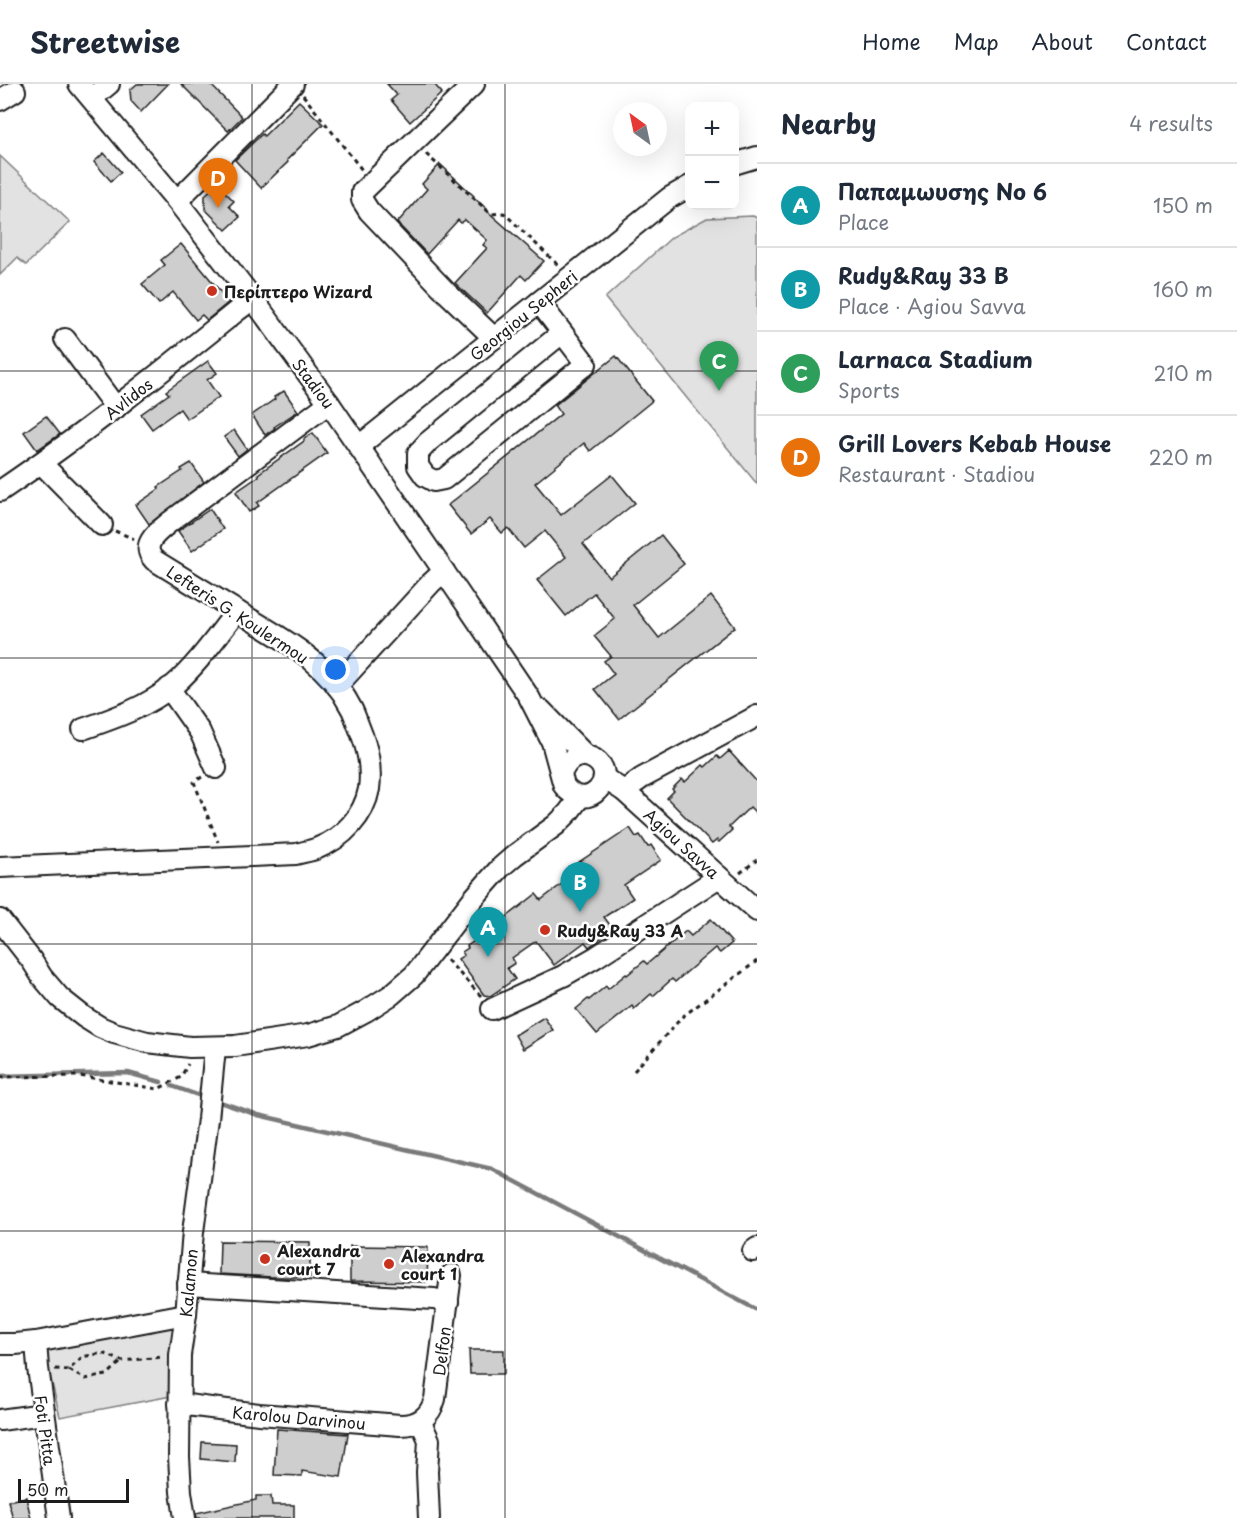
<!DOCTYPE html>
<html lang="en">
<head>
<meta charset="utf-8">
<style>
  :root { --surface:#fff; --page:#f2f2f3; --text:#1f2937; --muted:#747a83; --line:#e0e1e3; --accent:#ea580c }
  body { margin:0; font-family:"Playpen Sans",sans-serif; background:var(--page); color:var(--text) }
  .controls { position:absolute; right:18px; top:18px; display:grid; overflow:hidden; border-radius:12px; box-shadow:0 6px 24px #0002 }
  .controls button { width:54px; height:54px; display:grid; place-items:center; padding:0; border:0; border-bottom:2px solid var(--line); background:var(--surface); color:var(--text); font:30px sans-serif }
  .compass { position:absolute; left:613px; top:18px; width:54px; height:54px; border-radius:50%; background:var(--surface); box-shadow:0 6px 24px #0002; rotate:327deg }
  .scale { position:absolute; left:18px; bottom:15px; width:111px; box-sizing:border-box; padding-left:6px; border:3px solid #1c1c1c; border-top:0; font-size:16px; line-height:21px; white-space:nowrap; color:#1c1c1c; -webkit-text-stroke:4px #fff; paint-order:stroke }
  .you { position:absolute; left:336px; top:586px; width:21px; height:21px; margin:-15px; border:4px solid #fff; border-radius:50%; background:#1a73e8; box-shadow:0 0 0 9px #1a73e833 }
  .badge { display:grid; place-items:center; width:39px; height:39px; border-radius:50%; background:var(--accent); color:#fff; font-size:20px; font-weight:700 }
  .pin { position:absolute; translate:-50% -50px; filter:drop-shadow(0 2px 3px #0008) }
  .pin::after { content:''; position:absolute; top:32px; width:21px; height:18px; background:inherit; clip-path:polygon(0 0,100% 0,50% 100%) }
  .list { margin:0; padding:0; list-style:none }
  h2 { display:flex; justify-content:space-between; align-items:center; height:78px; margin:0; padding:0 24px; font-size:26px }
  h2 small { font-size:20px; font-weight:400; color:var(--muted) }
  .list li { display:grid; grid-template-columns:39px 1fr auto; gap:18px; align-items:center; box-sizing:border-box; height:84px; padding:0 24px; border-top:2px solid var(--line) }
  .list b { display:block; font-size:22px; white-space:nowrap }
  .list p { margin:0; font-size:20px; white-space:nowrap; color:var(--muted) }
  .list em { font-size:20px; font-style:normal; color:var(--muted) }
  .map { position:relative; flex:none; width:757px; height:1434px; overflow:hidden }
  header { display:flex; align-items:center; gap:36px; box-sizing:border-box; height:84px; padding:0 30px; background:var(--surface); border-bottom:2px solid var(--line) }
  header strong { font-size:28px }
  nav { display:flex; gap:33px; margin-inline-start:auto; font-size:21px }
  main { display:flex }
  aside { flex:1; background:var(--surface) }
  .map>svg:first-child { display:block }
  .green { fill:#e2e2e2; stroke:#7f7f7f; stroke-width:1.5 }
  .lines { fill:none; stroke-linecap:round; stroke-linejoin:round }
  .stream { stroke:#7a7a7a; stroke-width:4.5 }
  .building { fill:#cecece; stroke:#1c1c1c; stroke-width:1.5 }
  .minor-casing { stroke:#1c1c1c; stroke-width:24 }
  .path { stroke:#1c1c1c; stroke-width:3; stroke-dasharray:4.5 4.5; stroke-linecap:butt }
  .minor { stroke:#fff; stroke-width:20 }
  .grid { fill:none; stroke:#1c1c1c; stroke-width:1.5; stroke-opacity:0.55 }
  .poi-dot { fill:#c8321e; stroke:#fff; stroke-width:2 }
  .labels { text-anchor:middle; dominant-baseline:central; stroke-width:5; stroke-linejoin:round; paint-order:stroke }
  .poi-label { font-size:16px; font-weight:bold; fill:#1c1c1c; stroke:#fff; text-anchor:start }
  .street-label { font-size:16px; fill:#1c1c1c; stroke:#fff }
</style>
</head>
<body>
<header>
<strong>Streetwise</strong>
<nav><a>Home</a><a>Map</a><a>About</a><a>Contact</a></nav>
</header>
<main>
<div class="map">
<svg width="757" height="1434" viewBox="0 0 757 1434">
  <rect width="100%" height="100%" fill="#fff"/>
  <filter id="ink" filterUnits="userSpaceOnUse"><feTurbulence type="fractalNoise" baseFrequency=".0167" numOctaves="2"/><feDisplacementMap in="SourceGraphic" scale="12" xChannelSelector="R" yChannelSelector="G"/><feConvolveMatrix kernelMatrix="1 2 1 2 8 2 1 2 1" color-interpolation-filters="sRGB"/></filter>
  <g filter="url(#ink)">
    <g class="green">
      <path d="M0 72 70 138 26 181 17 174 0 191Z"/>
      <path d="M753 132 757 134V400L605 214 672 153 707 134Z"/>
      <path d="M177 1242 171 1312 60 1333 44 1265Z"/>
    </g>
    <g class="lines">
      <g class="stream">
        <path d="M0 992 128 989 161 998"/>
        <path d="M172 1002 206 1014"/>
        <path d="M214 1016 258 1031 492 1085 757 1226"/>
      </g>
    </g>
    <g class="building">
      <path d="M137 0H168L141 28 131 17 130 6Z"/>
      <path d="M181 0H210L242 33 228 47Z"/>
      <path d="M387 0H434L442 9 410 38 391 16 397 11Z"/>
      <path d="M299 17 323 40 287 76 288 78 261 104 235 76 262 50 264 52Z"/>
      <path d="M104 69 121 88 111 97 94 78Z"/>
      <path d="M440 80 474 112 473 113 487 125 486 126 544 177 526 196 521 191 487 229 455 199 487 164 483 161 487 156 465 136 461 139 458 136 427 170 397 139 427 105 422 100Z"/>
      <path d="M217 100 234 117 229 122 240 133 226 146 205 125V111Z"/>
      <path d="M181 160 229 218 207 236 202 231 196 236 173 208 159 220 142 200 165 181 161 176Z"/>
      <path d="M616 272 652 317 590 367 584 359 535 399 561 431 612 391 635 419 583 460 609 493 661 451 684 480 633 521 659 554 711 512 735 543 619 635 595 605 614 590 604 577 611 572 594 552 615 535 594 509 566 532 537 496 566 473 545 447 524 464 508 444 502 449 490 435 471 450 448 421 561 330 555 321Z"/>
      <path d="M208 277 217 289 207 296 219 313 187 335 180 325 152 345 141 330 169 310 166 307Z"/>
      <path d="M284 307 298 327 274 343 275 344 265 351 252 331 275 315 274 313Z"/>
      <path d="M46 332 60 350 37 366 24 348Z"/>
      <path d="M234 346 247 365 238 372 224 353Z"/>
      <path d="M313 349 327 369 257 419 259 422 249 428 236 408 259 392 258 390 304 357V355Z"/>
      <path d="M191 379 204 398 149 440 136 421 159 405 158 403 182 387 181 385Z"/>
      <path d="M210 425 223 445 192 467 178 447Z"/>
      <path d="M729 667 757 698V730L750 723 729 743 732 746 719 758 717 756 712 760 667 714 674 707 672 705 682 695 685 698 703 681 705 683 717 672 720 675Z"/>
      <path d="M630 744 636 753 640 751 648 763 651 761 661 776 624 801 633 814 604 833 613 845 589 863 585 858 554 881 536 857 512 874 515 879 507 884 515 895 490 912 484 911 458 875 464 871 462 868 468 864 467 862 476 856 475 854 481 849 479 846 496 835 499 839 536 810 541 816 580 786 576 780Z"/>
      <path d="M711 835 732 859 720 869 715 864 675 898 672 895 653 912 651 910 634 925 632 922 597 950 576 925 588 915 589 916 606 902 608 905 626 890 627 891 644 877 647 880 686 847 691 852Z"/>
      <path d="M544 933 553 946 523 965 515 951Z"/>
      <path d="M220 1157 310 1158V1193H272L219 1190Z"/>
      <path d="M350 1162 428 1163 427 1198 350 1197Z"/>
      <path d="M469 1266H504V1290H470Z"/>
      <path d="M277 1345 348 1350 341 1393 302 1387V1392L274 1391Z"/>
      <path d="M202 1358 236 1360 235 1378 201 1375Z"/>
      <path d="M256 1412H271L272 1421H294V1434H197L196 1429 256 1416Z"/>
      <path d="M26 1413 31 1434H13L8 1417Z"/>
    </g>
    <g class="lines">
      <defs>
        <g id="minor">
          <path d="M79 0 177 117 253 215 329 319 456 505 529 613 552 658 564 702C587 732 621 692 594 675 590 673 586 671 581 672 570 673 565 681 561 690"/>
          <path d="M474 0 362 108V116L369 127 448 210 494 254"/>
          <path d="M92 14 109 0"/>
          <path d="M0 16 15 7"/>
          <path d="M734 80 757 73"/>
          <path d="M177 117 293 0"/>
          <path d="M539 218 586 280 444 395 434 397 425 392 418 382V369L428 358 562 249"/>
          <path d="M65 255 116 324"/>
          <path d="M359 362 669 114 690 102"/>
          <path d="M41 379 102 441"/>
          <path d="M0 407C83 351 160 289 238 226L253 215"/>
          <path d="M337 602 431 499 444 487"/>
          <path d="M169 604 200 648 216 684"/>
          <path d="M541 626 586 672"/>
          <path d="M83 645C115 634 147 623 174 601 198 580 217 552 237 527"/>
          <path d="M604 694 624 707 757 827"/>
          <path d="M624 707 642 694 757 632"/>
          <path d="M0 783 296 770C303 768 311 767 318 764 343 754 364 732 369 705 372 682 367 663 359 643 356 636 354 628 350 622 327 577 281 554 240 529 211 511 183 494 154 476 139 460 159 447 171 437L329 319"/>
          <path d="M0 836 32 877 42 893 60 914 84 933 100 943 114 949 147 958 190 963 235 962 308 951 338 942 366 927 391 911 414 891 472 816 500 784 515 771 556 741 568 729 580 713"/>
          <path d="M492 925 563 892 596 873 719 793"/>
          <path d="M753 1167 757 1164"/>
          <path d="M188 1200 434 1215 448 1218"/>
          <path d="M36 1258 38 1284 59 1434"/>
          <path d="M0 1260H15L36 1258 186 1230"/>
          <path d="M179 1320 259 1330 400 1341C418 1341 430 1333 435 1315L451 1191"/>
          <path d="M0 1336 44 1330"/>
          <path d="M419 1338 423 1343 429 1356 427 1388 429 1434"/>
          <path d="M185 1434 181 1408 179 1373 180 1271 186 1230 193 1148 208 1035 215 964"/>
        </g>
      </defs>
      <use href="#minor" class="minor-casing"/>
      <g class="path">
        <path d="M303 11 362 86"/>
        <path d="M426 70 491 130 504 129 558 181"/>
        <path d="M115 447 134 455"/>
        <path d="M202 693 194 698 218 758"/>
        <path d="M740 789 757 776"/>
        <path d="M447 876 482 913"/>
        <path d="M634 987 682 933 757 877"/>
        <path d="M0 993 80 992 158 1005 181 993 188 980"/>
        <path d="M55 1285 69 1286 82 1273 103 1269 122 1277 163 1273"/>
        <path d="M69 1286 85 1295 107 1291 122 1277"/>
      </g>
      <use href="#minor" class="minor"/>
    </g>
  </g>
  <path class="grid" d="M252 0V1434M505 0V1434M0 287H757M0 574H757M0 860H757M0 1147H757"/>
  <g class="poi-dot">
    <circle cx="212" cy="207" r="6"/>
    <circle cx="545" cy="846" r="6"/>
    <circle cx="265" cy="1175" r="6"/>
    <circle cx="389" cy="1180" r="6"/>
  </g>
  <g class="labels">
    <g class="poi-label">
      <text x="224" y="207">Περίπτερο Wizard</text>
      <text x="557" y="846">Rudy&amp;Ray 33 A</text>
      <text x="277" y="1166">Alexandra<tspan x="277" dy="18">court 7</tspan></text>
      <text x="401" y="1171">Alexandra<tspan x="401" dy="18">court 1</tspan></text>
    </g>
    <g class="street-label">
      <text transform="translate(523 231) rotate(-39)">Georgiou Sepheri</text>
      <text transform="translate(314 299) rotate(53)">Stadiou</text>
      <text transform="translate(128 314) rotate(-38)">Avlidos</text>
      <text transform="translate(238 530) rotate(33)">Lefteris G. Koulermou</text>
      <text transform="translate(682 759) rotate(42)">Agiou Savva</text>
      <text transform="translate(188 1199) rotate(-85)">Kalamon</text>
      <text transform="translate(441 1267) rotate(-83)">Delfon</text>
      <text transform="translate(299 1333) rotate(5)">Karolou Darvinou</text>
      <text transform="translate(46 1346) rotate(82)">Foti Pitta</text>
    </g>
  </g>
</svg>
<div class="controls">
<button>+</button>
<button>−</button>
</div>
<svg class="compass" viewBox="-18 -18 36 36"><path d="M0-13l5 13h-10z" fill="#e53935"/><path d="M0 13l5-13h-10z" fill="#747a83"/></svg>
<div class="scale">50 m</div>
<div class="you"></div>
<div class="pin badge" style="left:488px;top:873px;background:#0f9aa8">A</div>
<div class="pin badge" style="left:580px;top:828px;background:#0f9aa8">B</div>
<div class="pin badge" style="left:719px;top:307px;background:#2e9e5b">C</div>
<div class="pin badge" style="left:218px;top:124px;background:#e8710a">D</div>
</div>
<aside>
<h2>Nearby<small>4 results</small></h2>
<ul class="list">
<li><span class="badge" style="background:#0f9aa8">A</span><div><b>Παπαμωυσης No 6</b><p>Place</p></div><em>150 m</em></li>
<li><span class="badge" style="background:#0f9aa8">B</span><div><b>Rudy&amp;Ray 33 B</b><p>Place · Agiou Savva</p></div><em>160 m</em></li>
<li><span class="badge" style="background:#2e9e5b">C</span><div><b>Larnaca Stadium</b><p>Sports</p></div><em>210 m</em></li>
<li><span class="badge" style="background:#e8710a">D</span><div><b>Grill Lovers Kebab House</b><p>Restaurant · Stadiou</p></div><em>220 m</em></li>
</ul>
</aside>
</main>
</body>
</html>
